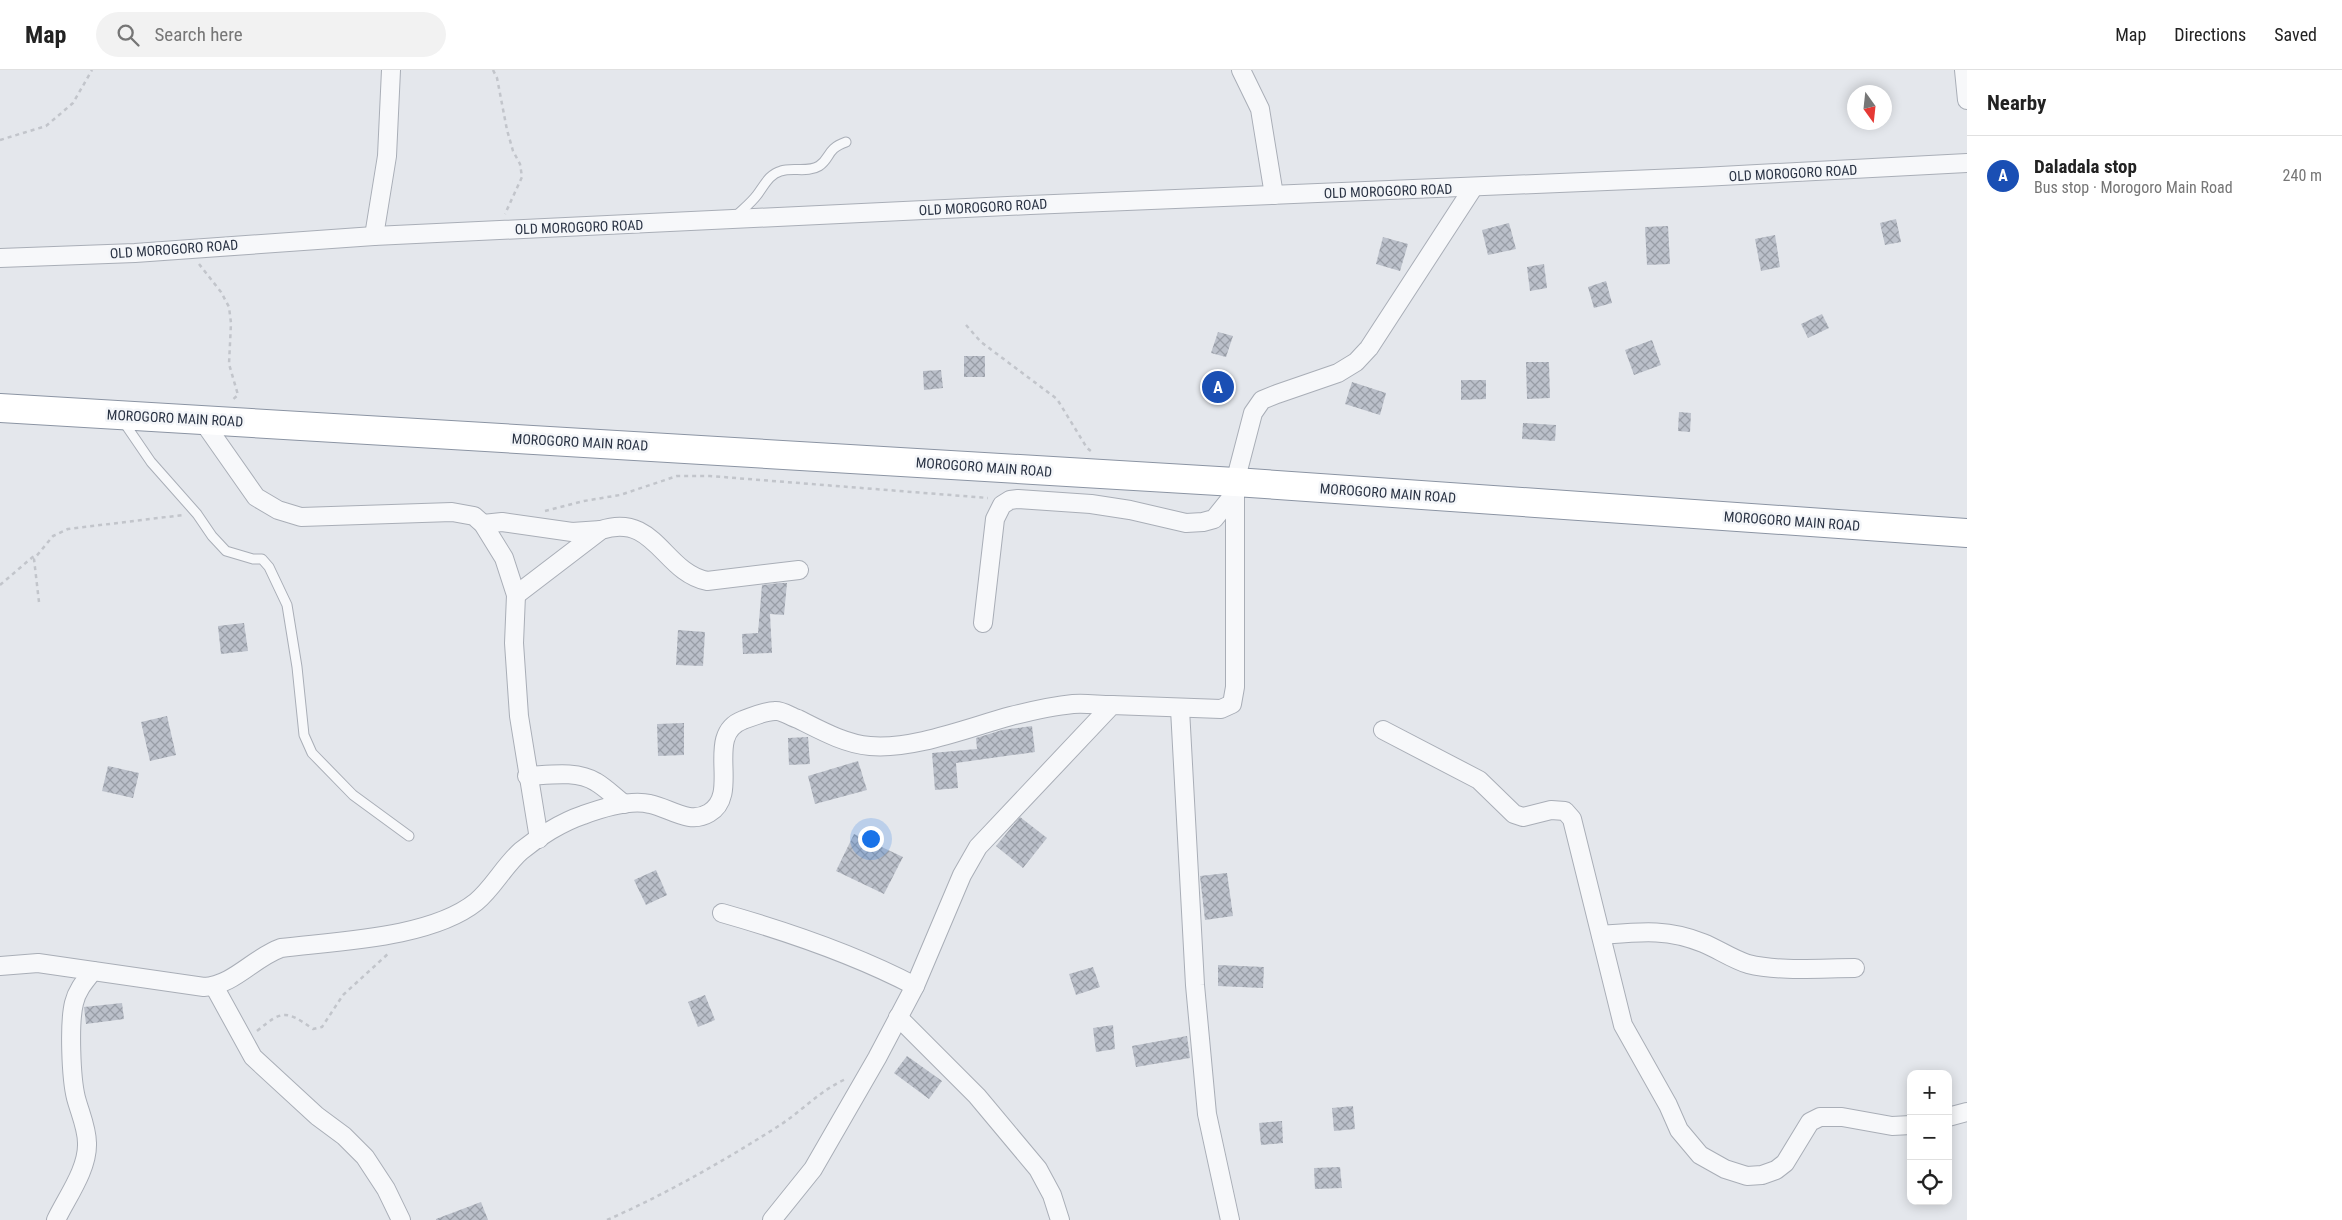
<!DOCTYPE html>
<html lang="en">
<head>
<meta charset="utf-8">
<style>
  :root { --surface:#fff; --page:#f2f2f2; --text:#222; --muted:#767676; --line:#e0e0e0; --accent:#0b8043 }
  body { margin:0; font-family:"Roboto Condensed",sans-serif; background:var(--page); color:var(--text) }
  .controls { position:absolute; right:15px; bottom:15px; display:grid; overflow:hidden; border-radius:10px; box-shadow:0 2px 12px #0003 }
  .controls button { width:45px; height:45px; display:grid; place-items:center; padding:0; border:0; border-bottom:1px solid var(--line); background:var(--surface); color:var(--text); font:25px sans-serif }
  .compass { position:absolute; left:1847px; top:15px; width:45px; height:45px; border-radius:50%; background:var(--surface); box-shadow:0 2px 12px #0003; rotate:165deg }
  .you { position:absolute; left:870px; top:768px; width:18px; height:18px; margin:-12px; border:4px solid #fff; border-radius:50%; background:#1a73e8; box-shadow:0 0 0 8px #1a73e833 }
  .badge { display:grid; place-items:center; width:32px; height:32px; border-radius:50%; background:var(--accent); color:#fff; font-size:16px; font-weight:700 }
  .pin { position:absolute; translate:-50% -50%; border:2px solid #fff; box-shadow:0 1px 5px #0006 }
  .list { margin:0; padding:0; list-style:none }
  h2 { display:flex; justify-content:space-between; align-items:center; height:65px; margin:0; padding:0 20px; font-size:21px }
  h2 small { font-size:16px; font-weight:400; color:var(--muted) }
  .list li { display:grid; grid-template-columns:32px 1fr auto; gap:15px; align-items:center; box-sizing:border-box; height:80px; padding:0 20px; border-top:1px solid var(--line) }
  .list b { display:block; font-size:19px; white-space:nowrap }
  .list p { margin:0; font-size:16px; white-space:nowrap; color:var(--muted) }
  .list em { font-size:16px; font-style:normal; color:var(--muted) }
  .icon { flex:none; width:28px; height:28px; fill:none; stroke:currentColor; stroke-width:2; stroke-linecap:round; stroke-linejoin:round }
  .map { position:relative; flex:none; width:1967px; height:1150px; overflow:hidden }
  header { display:flex; align-items:center; gap:30px; box-sizing:border-box; height:70px; padding:0 25px; background:var(--surface); border-bottom:1px solid var(--line) }
  header strong { font-size:24px }
  nav { display:flex; gap:28px; margin-inline-start:auto; font-size:18px }
  .search { width:350px; height:45px; background:var(--page); display:flex; align-items:center; gap:12px; box-sizing:border-box; padding:0 18px; border-radius:28px; color:var(--muted); font-size:19px }
  main { display:flex }
  aside { flex:1; background:var(--surface) }
  .map>svg:first-child { display:block }
  .building { fill:url(#building-cross-hatch) }
  .lines { fill:none; stroke-linecap:round; stroke-linejoin:round }
  .lane-casing { stroke:#a9aeb7; stroke-width:11 }
  .street-casing { stroke:#a9aeb7; stroke-width:20 }
  .highway-casing { stroke:#8b94a3; stroke-width:30 }
  .path { stroke:#c2c5cb; stroke-width:2.5; stroke-dasharray:4 4; stroke-linecap:butt }
  .lane { stroke:#f7f8fa; stroke-width:9 }
  .street { stroke:#f7f8fa; stroke-width:18 }
  .highway { stroke:#fff; stroke-width:28 }
  .labels { text-anchor:middle; dominant-baseline:central; stroke-width:5; stroke-linejoin:round; paint-order:stroke }
  .street-label { font-size:14px; fill:#2b3445; stroke:#f4f6f9 }
</style>
</head>
<body>
<header>
<strong>Map</strong>
<div class="search"><svg class="icon" aria-label="search" viewBox="0 0 24 24"><circle cx="10" cy="10" r="6"/><path d="M15 15l6 6"/></svg>Search here</div>
<nav><a>Map</a><a>Directions</a><a>Saved</a></nav>
</header>
<main>
<div class="map">
<svg width="1967" height="1150" viewBox="0 0 1967 1150">
  <defs>
    <pattern id="building-cross-hatch" width="8" height="8" patternUnits="userSpaceOnUse" patternTransform="scale(1.25)"><rect width="8" height="8" fill="#bbc0ca"/><path d="M0 0l8 8M0 8l8-8" fill="none" stroke="#989da6"/></pattern>
  </defs>
  <rect width="100%" height="100%" fill="#e4e7ec"/>
  <g class="building">
    <path d="M1896 149 1901 172 1885 175 1880 153Z"/>
    <path d="M1509 153 1516 179 1488 185 1482 160Z"/>
    <path d="M1668 156 1670 194 1647 195 1645 157Z"/>
    <path d="M1775 165 1780 197 1761 201 1755 169Z"/>
    <path d="M1383 167 1408 174 1400 201 1376 194Z"/>
    <path d="M1544 194 1547 218 1530 221 1527 197Z"/>
    <path d="M1606 211 1612 233 1594 238 1588 217Z"/>
    <path d="M1822 244 1829 258 1808 268 1801 254Z"/>
    <path d="M1218 262 1233 266 1226 287 1211 283Z"/>
    <path d="M1652 270 1661 295 1634 305 1625 280Z"/>
    <rect x="964" y="286" width="21" height="21"/>
    <path d="M1526 292H1549L1550 328 1527 329Z"/>
    <path d="M941 300 943 318 924 320 923 301Z"/>
    <path d="M1461 310H1486V329L1461 330Z"/>
    <path d="M1352 312 1386 323 1380 345 1345 334Z"/>
    <path d="M1679 342 1691 343 1690 362 1678 361Z"/>
    <path d="M1523 353 1556 355 1555 371 1522 369Z"/>
    <path d="M780 513H787L784 545 770 544 772 583 743 584 742 564 758 563 762 515Z"/>
    <path d="M244 553 248 581 221 584 218 556Z"/>
    <path d="M678 560 705 562 703 596 676 595Z"/>
    <path d="M167 646 176 685 150 691 141 652Z"/>
    <path d="M684 653V685L658 686 657 654Z"/>
    <path d="M1032 656 1035 682 956 693 958 718 935 720 932 683 977 679 976 668 1002 660Z"/>
    <path d="M808 667 810 694 789 695 788 668Z"/>
    <path d="M858 691 867 720 815 734 808 706Z"/>
    <path d="M108 696 139 703 133 728 102 721Z"/>
    <path d="M1020 747 1047 768 1023 798 996 776Z"/>
    <path d="M854 764 903 787 884 824 836 801Z"/>
    <path d="M656 800 667 825 646 835 634 810Z"/>
    <path d="M1227 803 1233 846 1205 850 1200 806Z"/>
    <path d="M1218 895 1264 897 1263 918 1218 916Z"/>
    <path d="M1093 897 1100 917 1076 925 1069 904Z"/>
    <path d="M705 925 715 950 698 957 688 932Z"/>
    <path d="M122 933 124 949 86 954 84 937Z"/>
    <path d="M1113 955 1115 979 1096 982 1093 958Z"/>
    <path d="M1187 966 1190 988 1136 997 1132 976Z"/>
    <path d="M907 986 942 1011 929 1029 894 1003Z"/>
    <path d="M1353 1036 1355 1059 1334 1061 1332 1038Z"/>
    <path d="M1282 1051 1283 1073 1261 1075 1259 1053Z"/>
    <path d="M1340 1097 1342 1118 1315 1119 1314 1098Z"/>
    <path d="M481 1132 488 1150H436V1149Z"/>
  </g>
  <g class="lines">
    <defs>
      <g id="lane">
        <path d="M735 147C742 140 751 133 757 125 764 116 769 104 781 101 792 97 808 103 819 96 831 88 826 79 846 72"/>
        <path d="M123 351 151 392 197 444 212 466 226 481 253 489H262L269 497 287 535 297 597 304 665 312 683 353 725 409 766"/>
      </g>
      <g id="street">
        <path d="M1241 0 1260 39 1274 125"/>
        <path d="M1964 0 1967 30"/>
        <path d="M374 166 387 86 391 0"/>
        <path d="M0 188 135 183 374 166 1030 135 1702 107 1967 93"/>
        <path d="M202 350 256 427 278 440 301 447 452 442 474 446 483 454 504 488 516 525 514 573 519 646 539 769"/>
        <path d="M483 454 502 452 572 462 601 460"/>
        <path d="M516 525 601 460C655 442 663 502 707 511L799 500"/>
        <path d="M983 553 995 449 1002 435 1010 430 1018 429 1091 434 1130 440 1186 453 1203 452 1214 449 1235 423"/>
        <path d="M1180 639 1195 915 1207 1044 1230 1150"/>
        <path d="M1383 660 1479 710 1514 744 1523 747 1551 740 1565 741 1572 749 1623 955 1668 1035 1679 1060 1700 1085 1725 1099 1747 1106 1762 1105 1776 1100 1785 1093 1810 1052 1820 1047H1842L1892 1056 1911 1055"/>
        <path d="M527 706C549 705 577 700 596 712 606 718 615 727 624 734"/>
        <path d="M722 843C789 862 854 884 915 916"/>
        <path d="M1601 865C1638 862 1667 858 1703 873 1718 879 1732 889 1748 894 1780 902 1822 898 1855 898"/>
        <path d="M0 896 38 893 204 917C234 915 253 888 281 878 338 871 431 868 476 832 493 818 504 796 521 781 538 767 562 752 583 745 602 738 630 729 650 734 670 738 689 755 709 743 742 724 703 665 743 650 752 647 765 641 775 641 782 640 791 647 798 649 820 660 845 674 870 676 913 680 970 657 1011 646 1031 641 1053 636 1073 634 1086 633 1099 635 1112 635"/>
        <path d="M214 916 253 987 317 1046 344 1066 365 1087 386 1119 401 1150"/>
        <path d="M898 947 977 1026 1038 1099 1052 1125 1060 1150"/>
        <path d="M1948 1047 1967 1042"/>
        <path d="M56 1150C67 1127 88 1099 87 1073 87 1058 80 1043 76 1028 71 1008 69 953 74 933 77 920 85 911 93 901"/>
        <path d="M772 1150 813 1099 877 988 915 916 962 805 978 777 1112 635 1221 639 1232 634 1235 617V412L1253 343 1262 330 1277 324 1338 303 1356 292 1369 278 1473 118"/>
      </g>
      <path id="highway" d="M0 338 1235 412 1967 463"/>
    </defs>
    <use href="#lane" class="lane-casing"/>
    <use href="#street" class="street-casing"/>
    <use href="#highway" class="highway-casing"/>
    <g class="path">
      <path d="M493 0 497 8 507 60 513 81 520 94 522 107 505 144"/>
      <path d="M0 70 46 56 73 33 92 0"/>
      <path d="M199 194 221 222 229 237 231 253 229 294 238 325 231 331"/>
      <path d="M966 255 981 272 1057 329 1087 378 1092 382"/>
      <path d="M545 441 584 431 620 425 677 406H710L988 428"/>
      <path d="M0 515 35 485"/>
      <path d="M39 532 34 489 53 466 68 459 183 445"/>
      <path d="M257 961C282 940 286 940 313 959L322 957 343 925 390 882"/>
      <path d="M607 1150C666 1124 722 1092 777 1057 801 1042 819 1021 846 1009"/>
    </g>
    <use href="#lane" class="lane"/>
    <use href="#street" class="street"/>
    <use href="#highway" class="highway"/>
  </g>
  <g class="labels">
    <g class="street-label">
      <text transform="translate(1793 103) rotate(-3)">OLD MOROGORO ROAD</text>
      <text transform="translate(1388 121) rotate(-2)">OLD MOROGORO ROAD</text>
      <text transform="translate(983 137) rotate(-3)">OLD MOROGORO ROAD</text>
      <text transform="translate(579 157) rotate(-2)">OLD MOROGORO ROAD</text>
      <text transform="translate(174 179) rotate(-4)">OLD MOROGORO ROAD</text>
      <text transform="translate(175 348) rotate(3)">MOROGORO MAIN ROAD</text>
      <text transform="translate(580 372) rotate(3)">MOROGORO MAIN ROAD</text>
      <text transform="translate(984 397) rotate(4)">MOROGORO MAIN ROAD</text>
      <text transform="translate(1388 423) rotate(4)">MOROGORO MAIN ROAD</text>
      <text transform="translate(1792 451) rotate(4)">MOROGORO MAIN ROAD</text>
    </g>
  </g>
</svg>
<div class="controls">
<button>+</button>
<button>−</button>
<button><svg class="icon" aria-label="locate" viewBox="0 0 24 24"><circle cx="12" cy="12" r="6"/><path d="M12 2v4M12 18v4M2 12h4M18 12h4"/></svg></button>
</div>
<svg class="compass" viewBox="-18 -18 36 36"><path d="M0-13l5 13h-10z" fill="#e53935"/><path d="M0 13l5-13h-10z" fill="#767676"/></svg>
<div class="you"></div>
<div class="pin badge" style="left:1218px;top:317px;background:#1a4fb4">A</div>
</div>
<aside>
<h2>Nearby<small></small></h2>
<ul class="list">
<li><span class="badge" style="background:#1a4fb4">A</span><div><b>Daladala stop</b><p>Bus stop · Morogoro Main Road</p></div><em>240 m</em></li>
</ul>
</aside>
</main>
</body>
</html>
